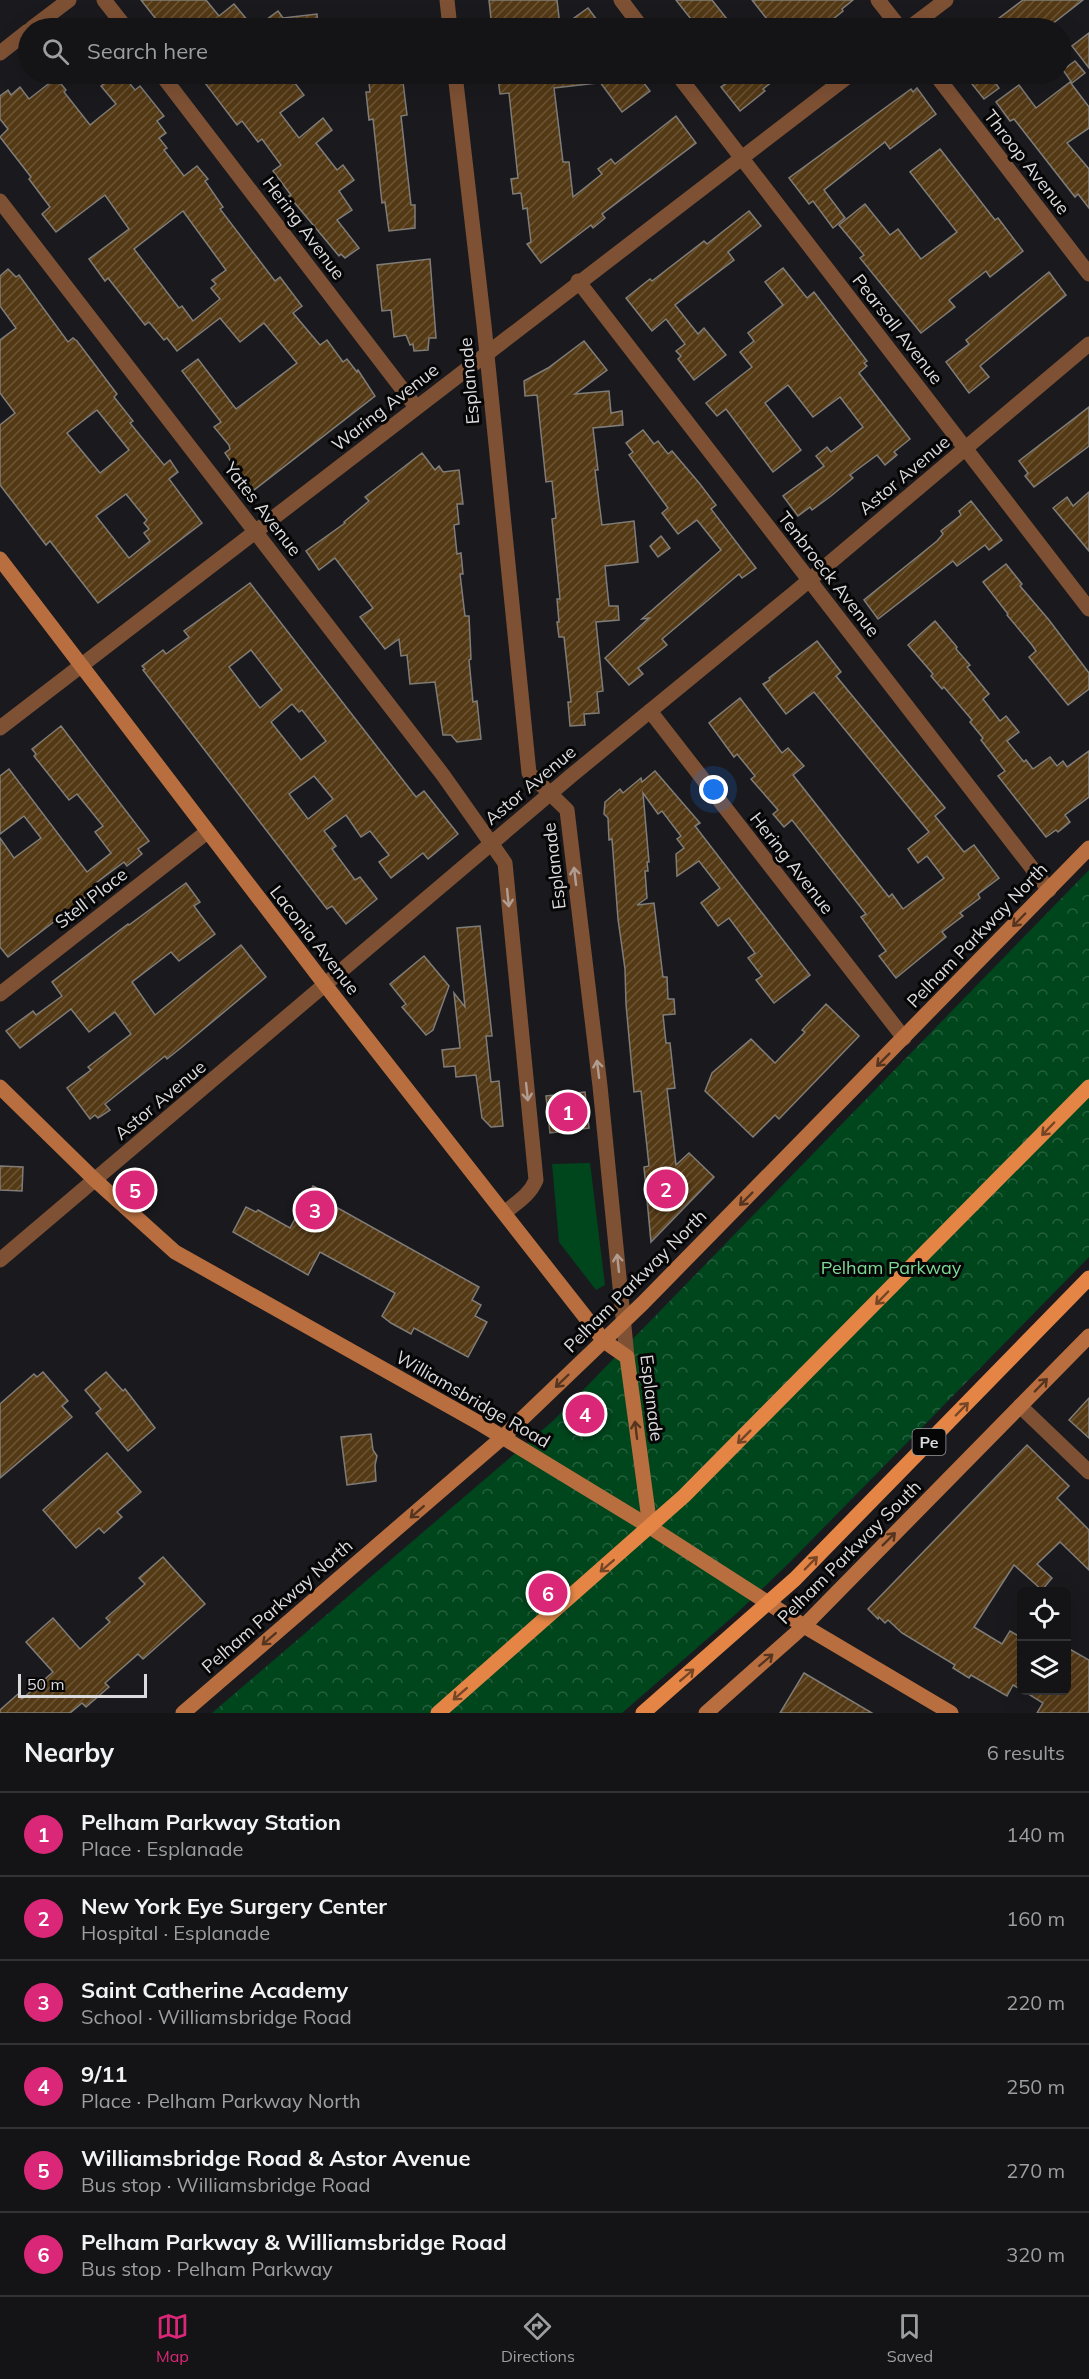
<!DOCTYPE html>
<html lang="en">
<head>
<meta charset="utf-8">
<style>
  :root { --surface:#141416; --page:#212123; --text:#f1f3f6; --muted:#9d9ea1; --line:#333335; --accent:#db2777 }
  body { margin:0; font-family:Mulish,sans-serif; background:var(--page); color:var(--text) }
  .controls { position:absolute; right:18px; bottom:18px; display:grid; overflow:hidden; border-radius:9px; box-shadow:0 6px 24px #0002 }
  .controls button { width:54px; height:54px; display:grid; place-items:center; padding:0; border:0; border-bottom:2px solid var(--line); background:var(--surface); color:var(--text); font:30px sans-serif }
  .scale { position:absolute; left:18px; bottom:15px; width:129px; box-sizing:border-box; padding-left:6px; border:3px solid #dbdbde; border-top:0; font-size:16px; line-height:21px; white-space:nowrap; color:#dbdbde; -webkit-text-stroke:4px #060607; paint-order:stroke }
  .you { position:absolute; left:714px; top:790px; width:21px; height:21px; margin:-15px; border:4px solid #fff; border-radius:50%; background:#1a73e8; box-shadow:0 0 0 9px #1a73e833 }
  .badge { display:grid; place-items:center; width:39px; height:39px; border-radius:50%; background:var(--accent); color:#fff; font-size:20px; font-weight:700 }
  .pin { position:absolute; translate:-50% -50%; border:3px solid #fff; box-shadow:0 2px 6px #0006 }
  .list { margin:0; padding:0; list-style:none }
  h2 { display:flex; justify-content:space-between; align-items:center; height:78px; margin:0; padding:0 24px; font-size:26px }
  h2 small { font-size:20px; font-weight:400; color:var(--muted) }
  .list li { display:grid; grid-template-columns:39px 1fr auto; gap:18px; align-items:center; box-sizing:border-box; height:84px; padding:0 24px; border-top:2px solid var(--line) }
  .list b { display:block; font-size:22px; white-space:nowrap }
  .list p { margin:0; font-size:20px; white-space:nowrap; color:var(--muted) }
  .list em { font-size:20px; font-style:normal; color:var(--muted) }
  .icon { flex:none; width:33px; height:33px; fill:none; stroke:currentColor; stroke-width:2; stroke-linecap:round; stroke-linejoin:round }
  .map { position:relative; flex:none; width:1089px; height:1713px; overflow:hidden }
  .search { position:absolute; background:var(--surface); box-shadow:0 6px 24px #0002; left:18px; right:18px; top:18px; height:66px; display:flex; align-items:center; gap:15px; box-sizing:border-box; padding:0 21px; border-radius:33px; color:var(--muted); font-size:22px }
  .sheet { height:582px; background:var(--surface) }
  nav { display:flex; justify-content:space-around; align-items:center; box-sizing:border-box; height:84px; border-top:2px solid var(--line); background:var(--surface); font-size:16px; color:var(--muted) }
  nav a { display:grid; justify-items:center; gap:3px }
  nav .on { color:var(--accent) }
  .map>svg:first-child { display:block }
  .green { fill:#00461d }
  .park { fill:url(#park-crowns) }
  .building { fill:url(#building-hatch); stroke:#807d79; stroke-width:1.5; fill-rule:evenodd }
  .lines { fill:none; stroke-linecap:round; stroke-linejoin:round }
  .street { stroke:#7e5134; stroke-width:15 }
  .secondary { stroke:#b86e3f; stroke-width:15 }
  .primary { stroke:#e48546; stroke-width:15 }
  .oneway { stroke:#b19d92 }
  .oneway2 { stroke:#563520 }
  .oneway3 { stroke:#754626 }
  .labels { text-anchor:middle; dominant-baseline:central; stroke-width:6; stroke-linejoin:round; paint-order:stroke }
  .shield { fill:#060607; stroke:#9b9b9e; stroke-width:1.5 }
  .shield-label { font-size:16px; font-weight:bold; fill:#dbdbde }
  .street-label { font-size:18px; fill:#dbdbde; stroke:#060607 }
  .park-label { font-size:18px; fill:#7ddc94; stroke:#060607 }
</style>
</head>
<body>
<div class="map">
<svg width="1089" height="1713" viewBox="0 0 1089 1713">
  <defs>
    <pattern id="park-crowns" width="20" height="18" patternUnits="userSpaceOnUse" patternTransform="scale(1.5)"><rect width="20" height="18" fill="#00461d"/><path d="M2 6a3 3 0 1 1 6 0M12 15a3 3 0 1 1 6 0" fill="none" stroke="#25603d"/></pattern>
    <pattern id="building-hatch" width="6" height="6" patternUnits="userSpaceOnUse" patternTransform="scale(1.5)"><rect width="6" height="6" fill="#543915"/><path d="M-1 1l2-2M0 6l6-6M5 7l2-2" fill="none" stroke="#6c5537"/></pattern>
  </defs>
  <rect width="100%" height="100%" fill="#1a1a1e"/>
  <path class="green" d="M590 1163 605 1285 596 1290 559 1242 552 1164Z"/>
  <path class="park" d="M1089 870V1257L789 1563 737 1613 622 1713H212L554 1420Z"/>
  <g class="building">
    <path d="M141 0H206L219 16 234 4 254 28H163Z"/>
    <path d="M489 0H557L560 26 536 28H492Z"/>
    <path d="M676 0H712L734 28H698Z"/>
    <path d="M752 0H853L842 9 843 11 822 28H774Z"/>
    <path d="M1023 0H1083L1047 28H986Z"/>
    <path d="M588 8 603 28H560Z"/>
    <path d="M278 11 283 18 317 14 318 28H255Z"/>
    <path d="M1089 33V68L1072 46Z"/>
    <path d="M1075 61 1085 73 1072 83 1063 70Z"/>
    <path d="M116 74H122L135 90 140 86 164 116 157 121 166 133 159 138 167 148 164 150 184 176 197 166 208 179 205 181 223 207 220 209 275 281 280 277 302 306 293 313 320 345 327 340 343 362 347 359 357 372 358 370 375 396 254 490 244 477 242 478 225 453 230 449 229 445 214 427 221 422 182 371 198 359 236 409 297 363 264 323 240 342 220 318 177 351 167 338 164 340 149 322 145 325 108 278 105 281 89 259 129 229 105 195 56 232 42 214 50 207 29 179 31 177 0 137 8 129 0 119V96L8 90 11 95 20 87 29 99 56 78 66 90 64 92 90 125 116 104 101 86ZM183 211 226 270 212 280 216 284 211 288 220 299 193 321 182 306 179 308 134 249Z"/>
    <path d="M217 74H288L304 95 280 113 299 138 323 118 332 130 316 143 337 170 343 165 354 180 339 191 352 210 337 220 359 248 345 258 341 254 339 256 289 196 291 195 273 171 281 165 262 139 258 142 242 121 237 125 205 83Z"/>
    <path d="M368 74H402L407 115 401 116 411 205H415V228L389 231 385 202 382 203 373 119 369 120 366 92H370Z"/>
    <path d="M546 74H637L650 91 622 112 597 78V83L554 88 563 162H569L573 197 602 174 598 169 611 159 615 164 676 116 696 143 602 214 605 218 593 228 591 225 541 263 527 244 531 242 527 208 523 209 521 193 513 194 511 179 518 178 509 93 500 94 498 79Z"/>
    <path d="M716 74H782L763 89 765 91 740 111 721 87 725 84Z"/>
    <path d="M964 74H989L999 88 984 99Z"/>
    <path d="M1070 82 1089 107V128L1067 143 1089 169V208L1078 194 1075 197 1014 119 1010 121 996 102 1019 85 1036 108Z"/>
    <path d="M917 88 936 114 890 149 885 142 824 190 845 218 833 228 813 201 809 204 789 178 911 89 913 92Z"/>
    <path d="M940 149 995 220 998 218 1023 251 990 277 986 271 949 300 955 307 921 333 860 258 864 255 839 225 865 204 890 235 898 229 921 259 957 232 910 172Z"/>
    <path d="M749 211 761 226 728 252 734 260 675 305 698 334 704 328 726 355 694 380 678 359 681 356 676 351 685 344 666 319 652 331 626 298 650 279 652 281 704 241 707 244Z"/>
    <path d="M430 259 436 338H429L428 350 414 351 413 344 410 345 406 335 394 337 391 310 382 311 377 265Z"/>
    <path d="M783 268 807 298 814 292 867 361 864 363 867 366 859 373 910 439 894 452 897 455 885 465 877 455 850 475 853 478 831 496 812 510 810 507 798 516 783 496 824 466 816 456 827 447 831 452 863 427 840 397 813 417 788 385 765 403 801 450 773 472 726 409 717 416 706 403 752 367 740 352 754 341 748 333 783 305 765 282Z"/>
    <path d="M8 269 16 277 19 275 68 342 73 338 77 341 117 394 114 397 133 421 130 423 164 465 170 460 178 472 169 479 202 523 98 603 50 541 46 545 0 485V425L15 413 0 393V340L16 328 0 306V276ZM97 410 129 450 100 473 67 433ZM126 494 147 520 144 523 149 529 144 533 150 541 129 558 96 516Z"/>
    <path d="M1049 272 1066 295 980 366 989 377 969 393 946 362 969 344 966 340Z"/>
    <path d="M584 341 607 370 575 394 609 391 611 413 622 411 623 425 593 428 598 470H595L602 525 634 521 638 562 605 566 609 606H618L619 620 596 622 603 691 597 692 599 713 584 714 585 725 570 726 568 702H571L564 637H559L557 622H559L557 599H560L552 519 556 518 552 481 546 482 537 395 525 396 524 381 548 368Z"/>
    <path d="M1089 407V446L1034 487 1025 476 1028 473 1019 461Z"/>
    <path d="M643 430 654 444 658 441 668 454 672 451 700 484 716 505 711 509 756 568 742 578 739 574 662 639 667 645 638 668 643 674 629 685 605 658 649 618 642 619 721 550 697 520 678 534 662 513 668 508 629 455 633 452 626 443Z"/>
    <path d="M422 453 435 470 439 466 443 472 459 470 463 504H457L459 524 454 525 457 554 461 553 463 574H460L465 616H469L471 659 469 660 473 702 477 701 481 739 457 742 451 735H443L435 682 410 684 407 655 401 656 399 639 385 649 360 617 373 608 335 558 319 570 306 551 345 523 344 522 369 501 365 497Z"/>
    <path d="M1089 492V551L1053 508 1067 497 1073 506Z"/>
    <path d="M971 501 1002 540 989 550 985 545 957 566 953 561 878 619 864 600 937 541 943 534 941 531 961 515 959 511Z"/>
    <path d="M661 536 670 548 658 557 650 546Z"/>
    <path d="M1006 564 1022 584 1020 586 1049 620 1089 673V689L1068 705 1029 657 1036 651 1032 645 1007 615 1008 614 983 582Z"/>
    <path d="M250 583 416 797 424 791 458 834 428 859 423 853 391 878 379 862 389 855 370 831 361 837 346 815 324 831 336 846 332 849 355 880 360 877 377 899 346 924 332 906 327 909 143 670 145 669 142 666 163 650 166 654 189 637 184 631ZM251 650 282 690 260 708 229 667ZM292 704 299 712 302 710 326 741 301 760 271 722ZM314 776 333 799 308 819 289 794Z"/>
    <path d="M935 621 957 647 956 649 970 665 967 667 989 694 983 699 1000 721 1006 716 1019 732 1007 741 1024 762 1026 760 1033 769 1050 757 1057 766 1063 761 1067 767 1089 751V797L1065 815 1070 822 1058 832 1056 830 1046 837 998 776 1005 771 981 740 983 738 970 722 972 720 944 687 942 689 931 676 933 674 908 645Z"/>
    <path d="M817 641 841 672 836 676 945 808 935 816 964 852 974 845 999 878 978 894 980 898 960 913 963 916 942 932 946 937 896 978 879 956 886 951 861 917 866 914 792 820 784 827 773 814 778 810 751 779 755 776 737 754 734 757 709 723 740 698 782 753 788 748 804 766 793 775 889 897 892 894 903 909 944 878 927 856 918 863 908 849 929 832 814 692 786 714 763 684 770 680 769 678Z"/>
    <path d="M61 726 149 841 138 849 142 854 127 866 124 862 96 883 99 887 8 957 0 947V838L14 858 41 838 24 816 0 834V776L9 769 87 872 111 853 95 832 103 826 86 805 77 794 69 800 34 756 36 754 32 749Z"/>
    <path d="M655 771 700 823 695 826 810 975 774 1003 756 980 762 976 748 958 755 953 729 918 718 926 701 903 720 888 699 861 677 876 676 854 684 848 677 839 681 836 662 811 658 814 643 793 649 862H647L648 871H645L647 898 637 905 654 903 663 977H667L668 999H674L675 1014 663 1015 666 1043H670L675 1088 667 1089 676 1165 689 1153 714 1177 651 1242 644 1167 649 1166 641 1091 634 1092 626 1004 625 969 618 919 612 839 609 840 608 818 604 814 605 802 620 789 623 793 641 778 642 782Z"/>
    <path d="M186 883 200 902 194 906 215 934 179 961 171 952 132 982 155 1015 241 945 266 977 182 1047 167 1059 165 1056 105 1104 110 1110 98 1118 95 1115 90 1119 67 1088 91 1070 88 1067 131 1034 115 1012 89 1032 71 1009 20 1048 6 1031 33 1011 36 1015 62 996 52 982 128 924 129 925Z"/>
    <path d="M480 926 492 1036H486L491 1082 499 1081 503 1126 491 1127 482 1118 476 1075 456 1077 455 1066 444 1067 442 1050 460 1048 454 993 465 1007 457 928Z"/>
    <path d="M424 956 449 986 433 1030 426 1035 402 1007 406 1004 390 984Z"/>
    <path d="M826 1004 859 1036 779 1119 775 1115 753 1137 705 1091 712 1073 751 1039 775 1063 805 1032 802 1030Z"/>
    <path d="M585 1092 589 1128 550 1133 546 1096Z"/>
    <path d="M0 1166 23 1167 22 1191 0 1190Z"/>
    <path d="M313 1186 331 1196 327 1202 479 1287 472 1300 481 1305 475 1316 487 1322 468 1357 414 1328 411 1334 391 1323 382 1316 395 1293 320 1252 308 1275 233 1232 246 1207 256 1212 258 1210 290 1228Z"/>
    <path d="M43 1372 68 1401 62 1406 72 1417 0 1478V1404L34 1374 37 1377Z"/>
    <path d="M106 1372 123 1391 125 1389 155 1428 128 1451 96 1413 101 1409 85 1390Z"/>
    <path d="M1089 1398V1438L1069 1420Z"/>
    <path d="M371 1434 373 1450 377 1456 375 1465 376 1481 347 1485 341 1437Z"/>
    <path d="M1027 1445 1069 1486 1057 1498 1089 1530V1570L1060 1542 1037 1564 1052 1578 1042 1590 1014 1565 974 1627 1002 1644 1010 1631 1022 1638V1690L1013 1685 1007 1696 971 1675 969 1678 953 1668 955 1665 902 1633 888 1620 885 1623 879 1617 878 1619 868 1609Z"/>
    <path d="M107 1453 141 1492 117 1512 122 1517 104 1533 99 1528 76 1548 43 1510Z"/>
    <path d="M163 1557 205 1604 143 1659 138 1654 105 1683 109 1687 86 1707 82 1703 70 1713H0V1710L18 1694 22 1699 53 1672 26 1642 53 1618 80 1649 110 1622 106 1618 145 1584 139 1578Z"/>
    <path d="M1066 1647 1089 1660V1713H1037L1043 1703 1022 1690H1066Z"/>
    <path d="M804 1673 872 1713H780Z"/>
  </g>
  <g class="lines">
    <g class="street">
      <path d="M104 0 126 28"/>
      <path d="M447 0 450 28"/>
      <path d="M621 0 642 28"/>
      <path d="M878 0 900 28"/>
      <path d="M32 28 69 0"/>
      <path d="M909 28 946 0"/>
      <path d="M0 53 28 31"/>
      <path d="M161 74 416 407"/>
      <path d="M455 74 484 325 529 773 567 810 600 1086 627 1357"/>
      <path d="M677 74 1089 609"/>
      <path d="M935 74 1089 274"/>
      <path d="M0 201 443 775 505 863 536 1180C530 1195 516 1203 504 1213"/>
      <path d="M578 281 1049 890"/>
      <path d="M650 711 904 1038"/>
      <path d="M0 728 851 74"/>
      <path d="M0 994 207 832"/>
      <path d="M0 1260 572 775 794 593 1089 344"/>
      <path d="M1020 1406 1089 1472"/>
    </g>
    <g class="secondary">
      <path d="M0 559 326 986 590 1323 604 1341 627 1357 650 1527"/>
      <path d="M0 1087 95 1180 175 1252 481 1424 650 1527 804 1626 951 1713"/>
      <path d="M183 1713 503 1437 643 1303 1089 848"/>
      <path d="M706 1713 804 1626 1089 1336"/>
    </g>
    <g class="primary">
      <path d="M438 1713 684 1496 1089 1087"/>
      <path d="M643 1713 795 1579 1089 1278"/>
    </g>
  </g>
  <defs><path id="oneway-shaft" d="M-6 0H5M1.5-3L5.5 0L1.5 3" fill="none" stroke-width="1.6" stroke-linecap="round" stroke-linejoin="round" transform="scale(1.5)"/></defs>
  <g class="oneway">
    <use href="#oneway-shaft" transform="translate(575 876) rotate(-97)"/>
    <use href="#oneway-shaft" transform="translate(508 898) rotate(84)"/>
    <use href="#oneway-shaft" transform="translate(598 1069) rotate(-97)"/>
    <use href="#oneway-shaft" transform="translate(527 1092) rotate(84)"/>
    <use href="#oneway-shaft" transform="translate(618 1263) rotate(-96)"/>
  </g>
  <g class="oneway2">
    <use href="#oneway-shaft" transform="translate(1019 920) rotate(134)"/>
    <use href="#oneway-shaft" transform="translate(883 1060) rotate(135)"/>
    <use href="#oneway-shaft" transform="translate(746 1199) rotate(135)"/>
    <use href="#oneway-shaft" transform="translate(562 1381) rotate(136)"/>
    <use href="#oneway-shaft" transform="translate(1041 1385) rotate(-46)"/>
    <use href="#oneway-shaft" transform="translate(636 1430) rotate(-97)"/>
    <use href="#oneway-shaft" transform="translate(417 1512) rotate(139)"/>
    <use href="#oneway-shaft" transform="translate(889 1539) rotate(-45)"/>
    <use href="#oneway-shaft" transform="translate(269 1639) rotate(139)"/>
    <use href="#oneway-shaft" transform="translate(766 1660) rotate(-41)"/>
  </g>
  <g class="oneway3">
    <use href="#oneway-shaft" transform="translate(1048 1129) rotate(134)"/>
    <use href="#oneway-shaft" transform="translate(882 1298) rotate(134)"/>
    <use href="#oneway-shaft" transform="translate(962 1409) rotate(-46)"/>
    <use href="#oneway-shaft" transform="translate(744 1437) rotate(135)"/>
    <use href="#oneway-shaft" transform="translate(811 1563) rotate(-46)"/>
    <use href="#oneway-shaft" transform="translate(607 1566) rotate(139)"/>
    <use href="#oneway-shaft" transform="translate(687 1675) rotate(-41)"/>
    <use href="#oneway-shaft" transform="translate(460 1694) rotate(139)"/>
  </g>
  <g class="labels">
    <rect class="shield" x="912.5" y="1429" width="33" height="26" rx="4.5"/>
    <g class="shield-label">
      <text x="929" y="1442">Pe</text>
    </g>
    <g class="street-label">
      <text transform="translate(1027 162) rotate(52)">Throop Avenue</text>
      <text transform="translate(304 228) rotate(53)">Hering Avenue</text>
      <text transform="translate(898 329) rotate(52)">Pearsall Avenue</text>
      <text transform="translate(469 381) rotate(-95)">Esplanade</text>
      <text transform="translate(385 407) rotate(-38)">Waring Avenue</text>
      <text transform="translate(904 475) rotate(-40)">Astor Avenue</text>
      <text transform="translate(263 509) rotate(52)">Yates Avenue</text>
      <text transform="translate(829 574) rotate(52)">Tenbroeck Avenue</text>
      <text transform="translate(530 785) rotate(-40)">Astor Avenue</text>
      <text transform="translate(792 863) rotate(52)">Hering Avenue</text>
      <text transform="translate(554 866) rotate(-97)">Esplanade</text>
      <text transform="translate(91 898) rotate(-38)">Stell Place</text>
      <text transform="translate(977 935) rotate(-46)">Pelham Parkway North</text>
      <text transform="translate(315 940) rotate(52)">Laconia Avenue</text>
      <text transform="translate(160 1100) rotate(-40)">Astor Avenue</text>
      <text transform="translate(635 1281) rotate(-45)">Pelham Parkway North</text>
      <text transform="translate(652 1398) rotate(83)">Esplanade</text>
      <text transform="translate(473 1399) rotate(30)">Williamsbridge Road</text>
      <text transform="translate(849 1552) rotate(-45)">Pelham Parkway South</text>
      <text transform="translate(277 1606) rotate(-41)">Pelham Parkway North</text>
    </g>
    <g class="park-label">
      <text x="891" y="1267">Pelham Parkway</text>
    </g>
  </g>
</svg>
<div class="controls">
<button><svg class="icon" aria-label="locate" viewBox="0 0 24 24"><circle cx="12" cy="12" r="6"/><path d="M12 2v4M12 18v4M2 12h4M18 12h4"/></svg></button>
<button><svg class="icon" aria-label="layers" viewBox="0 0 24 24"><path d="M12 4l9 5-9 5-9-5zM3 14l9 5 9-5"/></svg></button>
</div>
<div class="scale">50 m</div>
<div class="you"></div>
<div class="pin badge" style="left:568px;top:1112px">1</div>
<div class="pin badge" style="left:666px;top:1189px">2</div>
<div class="pin badge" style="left:315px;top:1210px">3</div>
<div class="pin badge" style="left:585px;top:1414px">4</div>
<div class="pin badge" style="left:135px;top:1190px">5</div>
<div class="pin badge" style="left:548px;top:1593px">6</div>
<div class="search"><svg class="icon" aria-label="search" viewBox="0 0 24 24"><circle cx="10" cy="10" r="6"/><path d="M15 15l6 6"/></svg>Search here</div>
</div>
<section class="sheet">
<h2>Nearby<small>6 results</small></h2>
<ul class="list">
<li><span class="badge">1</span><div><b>Pelham Parkway Station</b><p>Place · Esplanade</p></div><em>140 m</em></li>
<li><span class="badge">2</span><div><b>New York Eye Surgery Center</b><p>Hospital · Esplanade</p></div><em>160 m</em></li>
<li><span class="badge">3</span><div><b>Saint Catherine Academy</b><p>School · Williamsbridge Road</p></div><em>220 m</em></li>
<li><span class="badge">4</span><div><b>9/11</b><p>Place · Pelham Parkway North</p></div><em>250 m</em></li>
<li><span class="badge">5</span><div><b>Williamsbridge Road &amp; Astor Avenue</b><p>Bus stop · Williamsbridge Road</p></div><em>270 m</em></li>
<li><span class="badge">6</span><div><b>Pelham Parkway &amp; Williamsbridge Road</b><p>Bus stop · Pelham Parkway</p></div><em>320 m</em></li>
</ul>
</section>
<nav>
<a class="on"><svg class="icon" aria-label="map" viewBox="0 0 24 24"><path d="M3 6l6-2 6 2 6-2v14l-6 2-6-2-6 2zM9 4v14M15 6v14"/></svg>Map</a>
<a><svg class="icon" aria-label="directions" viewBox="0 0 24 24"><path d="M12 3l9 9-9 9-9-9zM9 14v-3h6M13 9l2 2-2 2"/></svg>Directions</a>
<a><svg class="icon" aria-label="saved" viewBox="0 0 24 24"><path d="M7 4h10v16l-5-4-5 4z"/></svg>Saved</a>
</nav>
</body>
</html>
